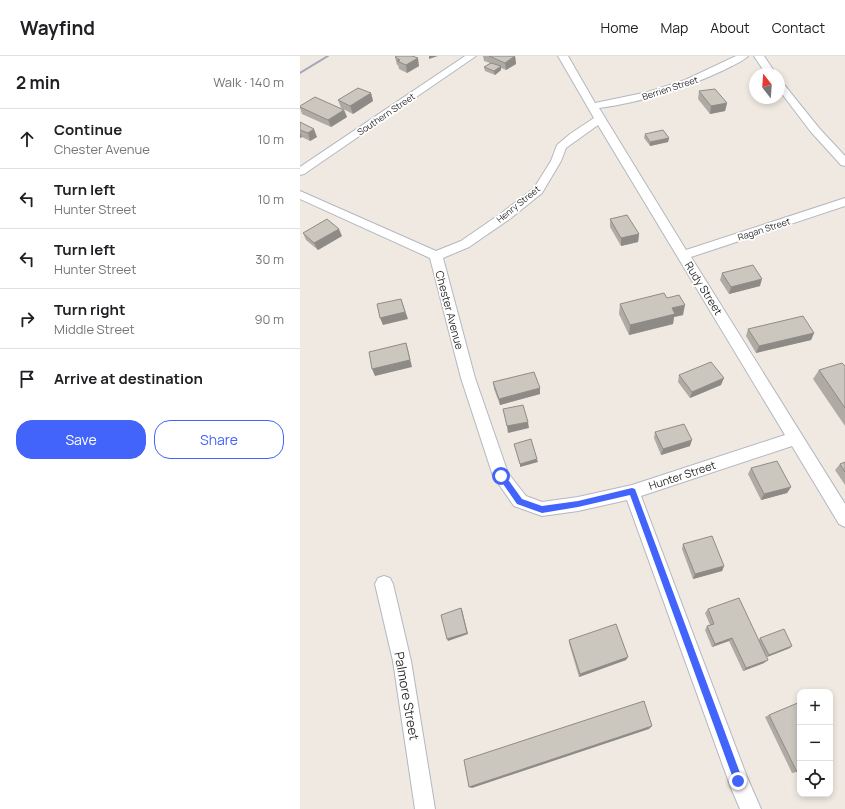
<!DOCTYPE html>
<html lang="en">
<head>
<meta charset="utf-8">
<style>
  :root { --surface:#fff; --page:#f2f2f2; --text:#202124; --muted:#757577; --line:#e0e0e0; --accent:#4264fb }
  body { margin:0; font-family:Manrope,sans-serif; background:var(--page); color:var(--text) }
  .controls { position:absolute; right:12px; bottom:12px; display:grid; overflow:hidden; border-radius:8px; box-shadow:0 2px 6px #0003 }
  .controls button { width:36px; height:36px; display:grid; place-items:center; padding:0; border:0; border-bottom:1px solid var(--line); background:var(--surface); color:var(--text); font:20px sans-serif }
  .compass { position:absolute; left:449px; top:12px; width:36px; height:36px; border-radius:50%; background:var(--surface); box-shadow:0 2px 6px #0003; rotate:343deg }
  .stop { position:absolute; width:12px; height:12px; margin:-9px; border:3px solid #4264fb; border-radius:50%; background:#fff }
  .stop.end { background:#4264fb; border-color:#fff; box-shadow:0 1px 4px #0008 }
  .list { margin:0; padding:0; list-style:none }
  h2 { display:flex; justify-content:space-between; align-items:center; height:52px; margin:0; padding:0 16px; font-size:17px }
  h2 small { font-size:13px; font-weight:400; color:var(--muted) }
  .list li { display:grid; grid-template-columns:26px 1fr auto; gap:12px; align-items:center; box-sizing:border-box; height:60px; padding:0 16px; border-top:1px solid var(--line) }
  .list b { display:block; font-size:15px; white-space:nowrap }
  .list p { margin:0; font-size:13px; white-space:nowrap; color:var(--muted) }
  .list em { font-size:13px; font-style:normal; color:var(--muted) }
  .actions { display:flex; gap:8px; padding:12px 16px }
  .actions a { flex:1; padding:9px 0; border:1px solid var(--accent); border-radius:16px; text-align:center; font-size:14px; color:var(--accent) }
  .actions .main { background:var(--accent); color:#fff }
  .icon { flex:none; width:22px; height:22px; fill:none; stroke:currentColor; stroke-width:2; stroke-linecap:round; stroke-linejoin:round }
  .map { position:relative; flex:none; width:545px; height:753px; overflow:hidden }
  header { display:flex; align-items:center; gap:24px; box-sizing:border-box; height:56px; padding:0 20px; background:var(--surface); border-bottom:1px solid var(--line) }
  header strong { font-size:19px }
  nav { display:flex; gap:22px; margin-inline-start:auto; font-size:14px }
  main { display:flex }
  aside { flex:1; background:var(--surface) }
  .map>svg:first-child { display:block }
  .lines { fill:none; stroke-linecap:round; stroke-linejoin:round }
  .minor-casing { stroke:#b4b7c1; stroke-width:2 }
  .minor { fill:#fff; fill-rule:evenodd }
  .rail { stroke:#a3a6b8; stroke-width:2 }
  .wall { fill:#afaba4 }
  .shaded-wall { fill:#8e8b86 }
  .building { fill:#cbc7bf; stroke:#8e8b86 }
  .route { fill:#4264fb }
  .labels { text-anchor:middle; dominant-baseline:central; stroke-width:3.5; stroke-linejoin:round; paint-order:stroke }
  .far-street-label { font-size:9px; fill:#2e2e2e; stroke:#fff }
  .street-label { font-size:11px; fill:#2e2e2e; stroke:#fff }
  .near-street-label { font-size:13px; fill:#2e2e2e; stroke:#fff }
</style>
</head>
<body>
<header>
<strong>Wayfind</strong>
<nav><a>Home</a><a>Map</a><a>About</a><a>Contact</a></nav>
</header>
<main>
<aside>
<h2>2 min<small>Walk · 140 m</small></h2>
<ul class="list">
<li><svg class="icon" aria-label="ahead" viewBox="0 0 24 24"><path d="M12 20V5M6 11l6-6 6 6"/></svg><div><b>Continue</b><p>Chester Avenue</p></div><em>10 m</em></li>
<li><svg class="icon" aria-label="left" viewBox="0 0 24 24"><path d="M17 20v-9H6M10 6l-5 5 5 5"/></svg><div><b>Turn left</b><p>Hunter Street</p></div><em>10 m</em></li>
<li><svg class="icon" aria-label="left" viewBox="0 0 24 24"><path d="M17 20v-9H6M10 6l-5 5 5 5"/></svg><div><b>Turn left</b><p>Hunter Street</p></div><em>30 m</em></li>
<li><svg class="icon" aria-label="right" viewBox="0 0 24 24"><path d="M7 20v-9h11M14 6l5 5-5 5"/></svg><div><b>Turn right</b><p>Middle Street</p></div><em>90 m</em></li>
<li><svg class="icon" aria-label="arrive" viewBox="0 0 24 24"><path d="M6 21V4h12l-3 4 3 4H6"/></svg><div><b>Arrive at destination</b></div></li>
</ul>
<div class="actions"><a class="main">Save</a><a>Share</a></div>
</aside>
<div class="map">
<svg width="545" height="753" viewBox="0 0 545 753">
  <rect width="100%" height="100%" fill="#efe9e1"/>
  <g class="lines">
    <defs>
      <g id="minor">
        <path d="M165 0H176L4 118 0 119V111Z"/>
        <path d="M258 0H268L295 47 348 36 385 24 436 0H448C442 6 431 10 424 14 384 33 342 46 299 52L386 194 545 142V150L391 201 545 448V471L539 468 492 390 341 440 447 721 461 753H440L431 732 327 444 278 455 242 460 214 450 193 420 161 322 130 202 0 143V135L136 195 161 185 203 156 234 132 251 105 257 89 270 78 294 62ZM298 69 485 379 332 429 278 441 242 446 226 440 208 417 175 322 143 202 169 191 211 162 242 137 261 105 266 92Z"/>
        <path d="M454 0H464L476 18H466Z"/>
        <path d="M479 25 482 26 519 72 545 100V110L541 109 511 76 479 34Z"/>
        <path d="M84 520 90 522 93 528 111 605 135 753H115L93 605 75 528 78 522Z"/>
      </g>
    </defs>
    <use href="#minor" class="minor-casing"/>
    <use href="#minor" class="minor"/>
    <path class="rail" d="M0 17 28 0"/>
  </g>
  <g class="wall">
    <path d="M183 0H215L216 8 206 14 201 12V14L195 19 185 15 184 11 190 7 184 5Z"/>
    <path d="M95 1 119 10 107 17 99 13 98 9H97Z"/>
    <path d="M399 35 427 47 425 55 410 58 398 43Z"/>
    <path d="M71 37 73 45 53 58 41 52 38 44Z"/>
    <path d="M0 50 44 54 47 61 31 71 2 58 0 52Z"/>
    <path d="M0 66 17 81 10 85 2 81 0 82Z"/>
    <path d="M345 78 369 82 368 86 350 90 344 82Z"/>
    <path d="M310 163 339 178 338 186 321 190 310 171Z"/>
    <path d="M3 177 42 180 18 194 6 184Z"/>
    <path d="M422 217 460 230 429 238 420 224Z"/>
    <path d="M367 242 383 259 374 261 373 268 329 279 319 258 320 248Z"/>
    <path d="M448 273 514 277 511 284 456 297 446 280Z"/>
    <path d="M545 310V370L513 323 519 314Z"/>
    <path d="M379 319 421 329 390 342 378 326Z"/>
    <path d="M193 326 240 332V338L200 349 194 333Z"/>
    <path d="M355 376 390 390 361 399 354 382Z"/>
    <path d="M545 406V429L535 414 540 408Z"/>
    <path d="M451 412 491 431 487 437 461 444 448 418Z"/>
    <path d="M383 488 424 510 422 515 393 523 382 493Z"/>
    <path d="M408 553 459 584 460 582 490 592 467 601 460 588 464 607 443 615 429 585 412 591 405 574 407 570 410 569 405 557Z"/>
    <path d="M269 584 326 604 279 621 269 587Z"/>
    <path d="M469 659 497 716 492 717 465 661Z"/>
  </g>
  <g class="shaded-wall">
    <path d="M129 0H138L129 3Z"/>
    <path d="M215 0 216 8 206 14 205 7Z"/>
    <path d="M118 2 119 10 107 17 106 9Z"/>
    <path d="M201 10V14L195 19 194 15Z"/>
    <path d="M71 37 73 45 53 58 50 50Z"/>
    <path d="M427 47 425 55 410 58 411 50Z"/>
    <path d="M44 54 47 61 31 71 28 64Z"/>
    <path d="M14 73 17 81 10 85 8 77Z"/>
    <path d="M0 76 2 81 0 82Z"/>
    <path d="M369 82 368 86 350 90V86Z"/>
    <path d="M39 173 42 180 18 194 14 187Z"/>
    <path d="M339 178 338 186 321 190V182Z"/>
    <path d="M462 223 460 230 429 238 431 231Z"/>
    <path d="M101 243 108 263 83 269 80 262Z"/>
    <path d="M385 249 383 259 374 261 373 268 329 279 330 269 372 252Z"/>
    <path d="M514 277 511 284 456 297 459 290Z"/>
    <path d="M106 287 108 294 112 311 75 320 72 313Z"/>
    <path d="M424 322 421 329 390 342 392 336Z"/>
    <path d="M240 332V338L200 349 199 343Z"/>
    <path d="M228 366 229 372 208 377 207 370Z"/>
    <path d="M392 384 390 390 361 399 363 393Z"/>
    <path d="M237 403 238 406 220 411V408Z"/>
    <path d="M491 431 487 437 461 444 464 438Z"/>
    <path d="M424 510 422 515 393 523 395 518Z"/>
    <path d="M161 552 162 554 168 578 148 585 147 583Z"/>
    <path d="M432 582 429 585 412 591 415 588Z"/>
    <path d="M492 590 490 592 467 601 469 599Z"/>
    <path d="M328 601 326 604 279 621 280 618Z"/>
    <path d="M468 604 464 607 443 615 446 612Z"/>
    <path d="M352 670 349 673 172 732 169 731Z"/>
  </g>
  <g class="building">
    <path d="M97 0H112L118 2 106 9 97 5 100 4 95 1Z"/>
    <path d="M189 0H215L205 7Z"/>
    <path d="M191 7 201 10 194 15 184 11Z"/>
    <path d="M58 32 71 37 50 50 38 44Z"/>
    <path d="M415 33 427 47 411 50 399 35Z"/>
    <path d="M15 41 44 54 28 64 0 51V50Z"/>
    <path d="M0 66 14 73 8 77 0 74Z"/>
    <path d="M363 74 369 82 350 86 345 78Z"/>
    <path d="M327 159 339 178 321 182 310 163Z"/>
    <path d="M27 163 39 173 14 187 3 177Z"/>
    <path d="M453 209 462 223 431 231 422 217Z"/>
    <path d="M364 237 367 242 379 239 385 249 372 252 375 258 330 269 320 248Z"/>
    <path d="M101 243 105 256 80 262 77 248Z"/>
    <path d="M503 260 514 277 459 290 448 273Z"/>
    <path d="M106 287 110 304 72 313 69 296Z"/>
    <path d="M411 306 424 322 392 336 379 319Z"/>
    <path d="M542 307 545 310V352L519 314Z"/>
    <path d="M234 316 240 332 199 343 193 326Z"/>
    <path d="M223 349 228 366 207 370 203 353Z"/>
    <path d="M384 368 392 384 363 393 355 376Z"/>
    <path d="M231 383 237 403 220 408 214 388Z"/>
    <path d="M477 405 491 431 464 438 451 412Z"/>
    <path d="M545 406V416L540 408Z"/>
    <path d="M412 480 424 510 395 518 383 488Z"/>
    <path d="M439 542 468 604 446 612 432 582 415 588 407 570 414 568 408 553Z"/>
    <path d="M161 552 167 577 147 583 141 559Z"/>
    <path d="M316 568 328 601 280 618 269 584Z"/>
    <path d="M484 573 492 590 469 599 460 582Z"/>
    <path d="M344 645 352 670 169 731 164 704Z"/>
    <path d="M500 646V714L497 716 469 659Z"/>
  </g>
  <path class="route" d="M201 417 204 418 222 443 242 450 278 445 332 432 335 433 443 725 442 728 438 729 435 728 434 725 330 439 278 451 242 457 217 448 199 422 198 420Z"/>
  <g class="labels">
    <g class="far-street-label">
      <text transform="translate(370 32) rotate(-18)">Berrien Street</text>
      <text transform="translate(86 58) rotate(-34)">Southern Street</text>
      <text transform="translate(218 148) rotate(-39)">Henry Street</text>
      <text transform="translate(464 173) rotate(-18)">Ragan Street</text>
    </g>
    <g class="street-label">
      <text transform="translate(404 232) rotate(58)">Rudy Street</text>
      <text transform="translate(150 254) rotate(75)">Chester Avenue</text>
      <text transform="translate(382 419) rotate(-18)">Hunter Street</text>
    </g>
    <g class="near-street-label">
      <text transform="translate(107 640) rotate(80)">Palmore Street</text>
    </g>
  </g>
</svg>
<div class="controls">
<button>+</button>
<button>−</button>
<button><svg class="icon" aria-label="locate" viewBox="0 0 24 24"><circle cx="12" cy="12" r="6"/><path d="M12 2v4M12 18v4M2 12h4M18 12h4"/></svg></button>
</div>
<svg class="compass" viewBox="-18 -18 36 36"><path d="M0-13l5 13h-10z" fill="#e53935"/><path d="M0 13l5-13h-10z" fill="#757577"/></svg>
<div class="stop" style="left:201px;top:420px"></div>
<div class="stop end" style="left:438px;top:725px"></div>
</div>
</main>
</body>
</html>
